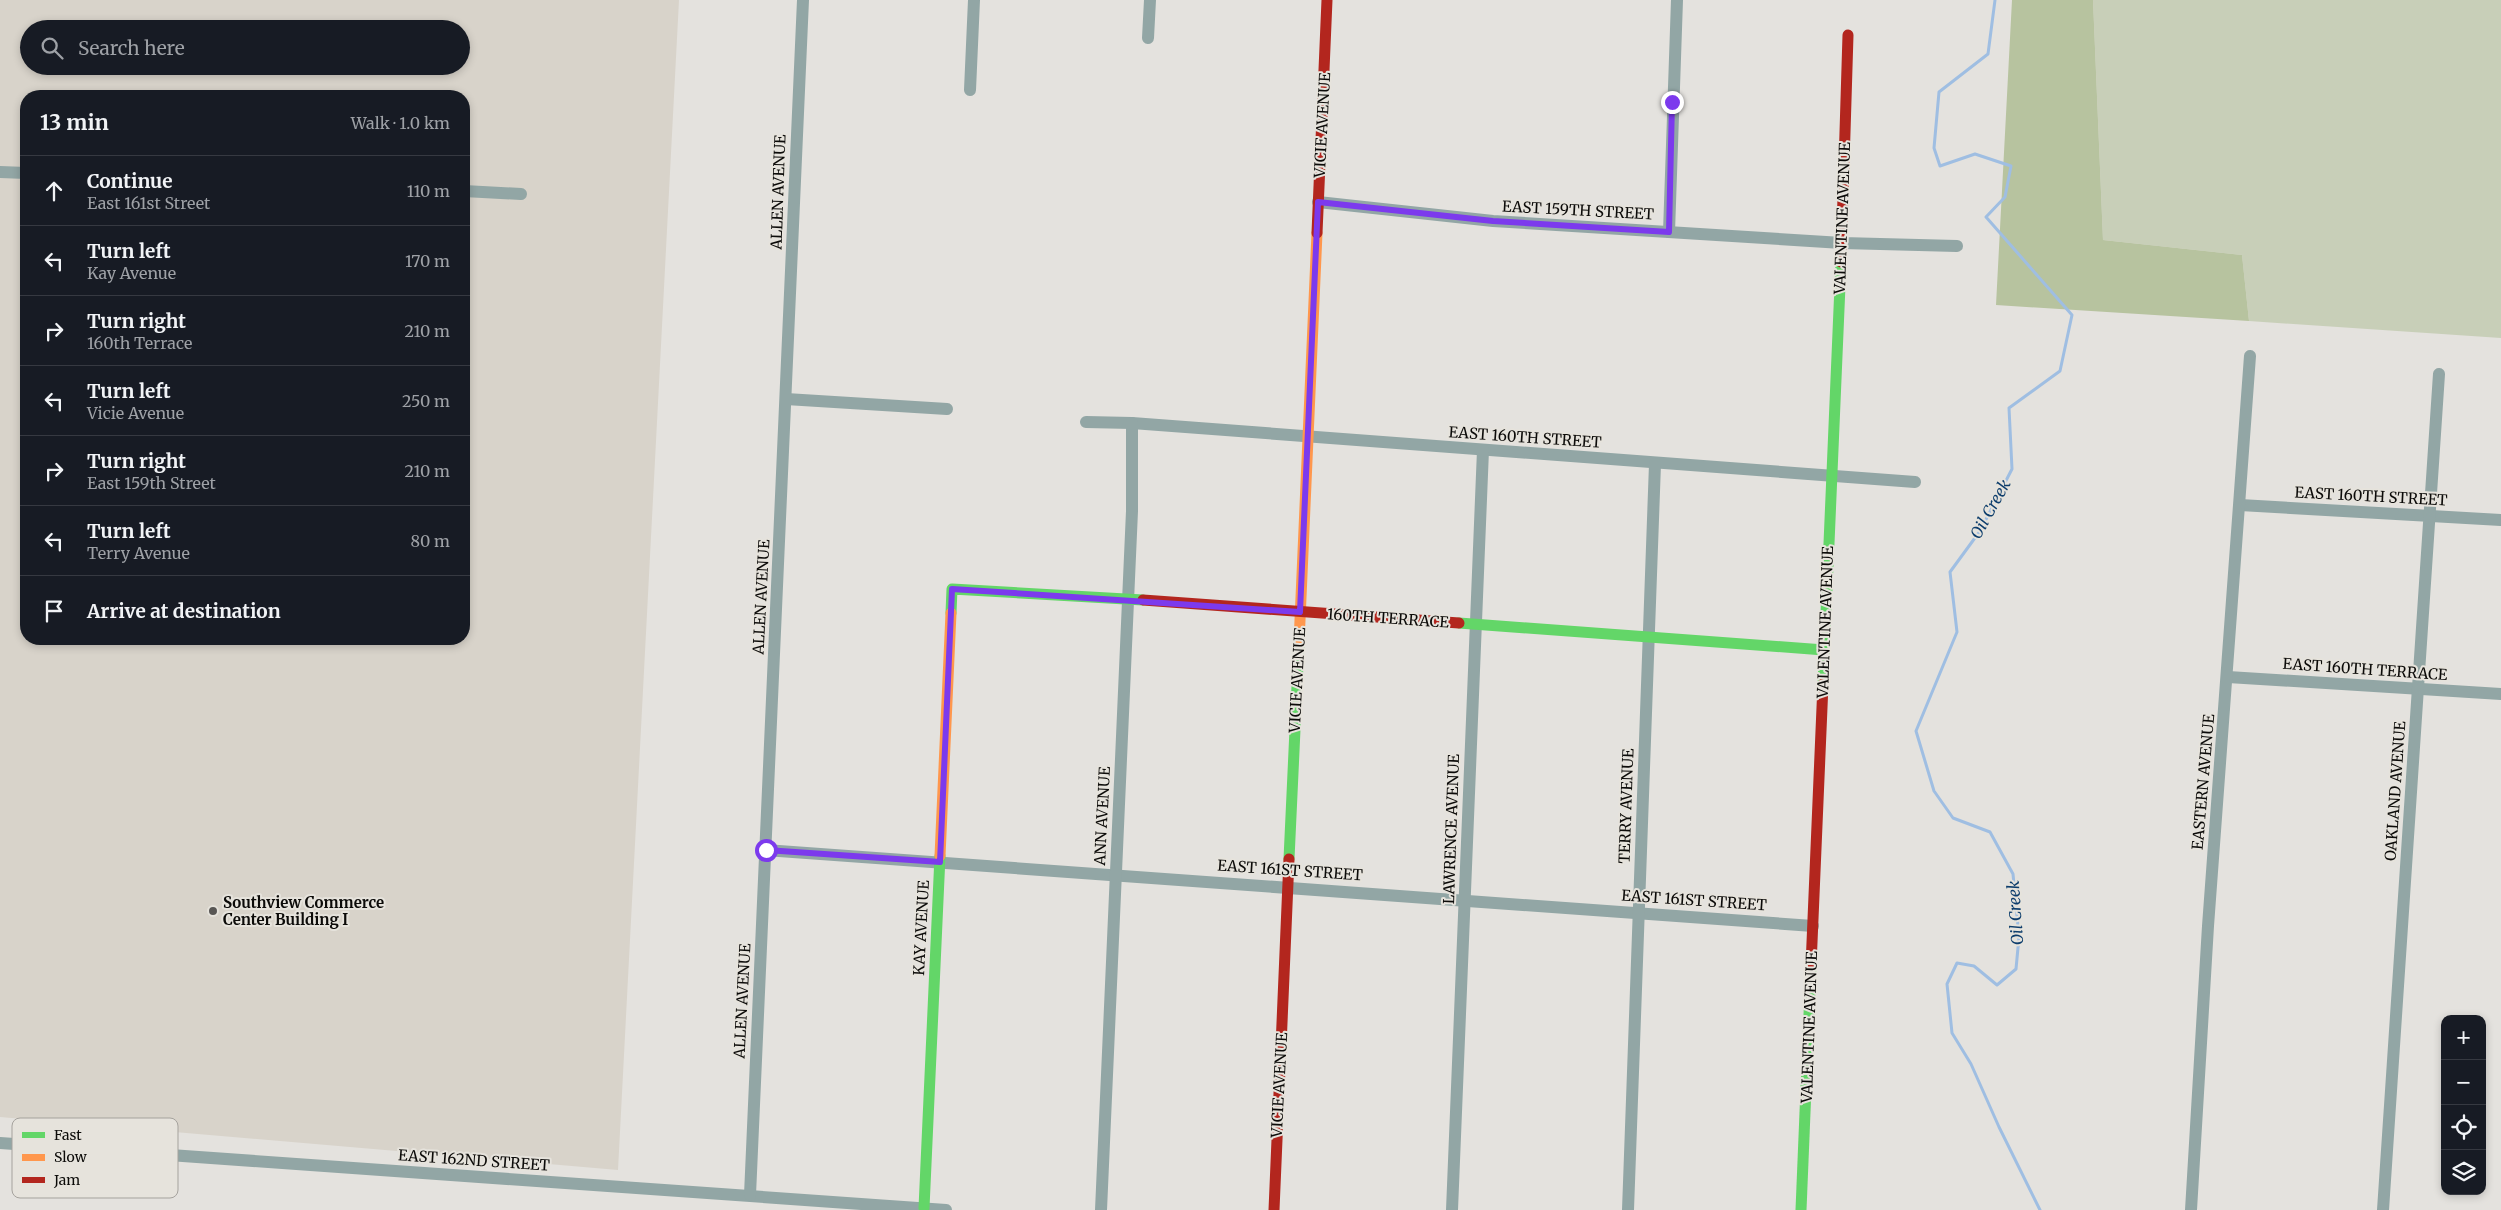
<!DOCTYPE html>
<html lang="en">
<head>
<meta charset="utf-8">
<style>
  :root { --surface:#171b24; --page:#242831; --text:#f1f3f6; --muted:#9ea1a6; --line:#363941 }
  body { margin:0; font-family:Merriweather,serif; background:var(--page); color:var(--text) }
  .controls { position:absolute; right:15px; bottom:15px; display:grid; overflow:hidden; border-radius:10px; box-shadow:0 2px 8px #0003 }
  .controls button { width:45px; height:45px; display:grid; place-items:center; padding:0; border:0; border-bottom:1px solid var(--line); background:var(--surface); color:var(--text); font:25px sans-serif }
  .stop { position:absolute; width:15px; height:15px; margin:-11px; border:4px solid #7c3aed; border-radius:50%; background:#fff }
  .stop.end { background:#7c3aed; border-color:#fff; box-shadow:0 1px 5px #0008 }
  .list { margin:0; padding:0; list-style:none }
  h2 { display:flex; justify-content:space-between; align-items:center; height:65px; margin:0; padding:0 20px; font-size:21px }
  h2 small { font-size:16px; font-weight:400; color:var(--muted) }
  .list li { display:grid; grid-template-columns:32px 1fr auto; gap:15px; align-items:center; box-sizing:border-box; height:70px; padding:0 20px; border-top:1px solid var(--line) }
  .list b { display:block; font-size:19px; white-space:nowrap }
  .list p { margin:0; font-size:16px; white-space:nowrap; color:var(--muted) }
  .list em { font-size:16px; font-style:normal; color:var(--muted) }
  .icon { flex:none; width:28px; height:28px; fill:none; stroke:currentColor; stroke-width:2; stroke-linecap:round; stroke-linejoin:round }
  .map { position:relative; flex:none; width:2501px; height:1210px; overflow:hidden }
  .search { position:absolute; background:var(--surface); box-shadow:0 2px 8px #0003; left:20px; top:20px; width:450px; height:55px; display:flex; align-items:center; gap:12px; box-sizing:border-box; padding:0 18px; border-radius:28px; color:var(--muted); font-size:19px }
  .panel { position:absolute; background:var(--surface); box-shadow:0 2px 8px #0003; left:20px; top:90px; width:450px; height:555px; border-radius:20px }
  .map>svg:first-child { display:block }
  .built { fill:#d8d3ca; fill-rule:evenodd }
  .green { fill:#c8cfb8 }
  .forest { fill:#b7c39f }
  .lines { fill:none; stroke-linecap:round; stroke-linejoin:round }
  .stream { stroke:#9fbee2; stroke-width:3 }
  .street { stroke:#92a6a5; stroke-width:12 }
  .fast { stroke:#63d668; stroke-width:11 }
  .slow { stroke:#ff974d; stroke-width:11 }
  .jam { stroke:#b3261e; stroke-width:11 }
  .route { stroke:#7c3aed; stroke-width:6 }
  .poi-dot { fill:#585654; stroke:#e6e3dc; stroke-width:2 }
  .labels { text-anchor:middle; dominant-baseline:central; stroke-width:4; stroke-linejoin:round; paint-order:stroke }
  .street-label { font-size:15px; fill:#0c0b09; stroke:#e6e3dc }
  .poi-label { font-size:15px; font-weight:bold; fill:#0c0b09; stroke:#e6e3dc; text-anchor:start }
  .water-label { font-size:16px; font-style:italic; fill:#0d3d6c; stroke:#e6e3dc }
  .key { fill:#e6e3dc; stroke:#a5a29d; stroke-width:1 }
  .key-label { font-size:14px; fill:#0c0b09 }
</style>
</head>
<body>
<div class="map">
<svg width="2501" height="1210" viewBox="0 0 2501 1210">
  <rect width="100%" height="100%" fill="#e4e2de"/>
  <path class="built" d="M0 0H679L618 1170 0 1117ZM29 29H461V66H29ZM26 96H464V639H26Z"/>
  <path class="green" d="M2093 0H2501V338L2249 321 2242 255 2103 240Z"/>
  <path class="forest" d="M2012 0H2093L2103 240 2242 255 2249 321 1996 305Z"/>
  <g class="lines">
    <path class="stream" d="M1995 0 1988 54 1939 92 1934 148 1940 166 1975 154 2011 166 2005 197 1986 217 2072 315 2060 371 2009 408 2012 469 1980 531 1950 572 1957 632 1916 731 1934 791 1953 818 1990 832 2013 874 2019 937 2016 969 1997 985 1974 966 1957 963 1947 984 1952 1033 1971 1064 1999 1127 2040 1210"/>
    <g class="street">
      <path d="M1148 38 1150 0"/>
      <path d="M970 90 974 0"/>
      <path d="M0 172 26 173"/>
      <path d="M464 191 521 194"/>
      <path d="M1318 202 1493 221 1842 243 1957 246"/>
      <path d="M1669 232 1677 0"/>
      <path d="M786 399 947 409"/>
      <path d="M1086 422 1132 423 1915 482"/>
      <path d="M2240 505 2501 520"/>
      <path d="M2228 677 2501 694"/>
      <path d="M765 850 1813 926"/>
      <path d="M0 1143 946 1210"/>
      <path d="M750 1195 803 0"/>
      <path d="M1101 1210 1132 511V423"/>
      <path d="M1452 1210 1483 450"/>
      <path d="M1628 1210 1655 464"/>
      <path d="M2191 1210 2208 926 2250 356"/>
      <path d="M2383 1210 2439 374"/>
    </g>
    <g class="fast">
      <path d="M951 613 952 589 1143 600"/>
      <path d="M1459 623 1824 650"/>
      <path d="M1823 684 1841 262"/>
      <path d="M1289 859 1299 643"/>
      <path d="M924 1208 940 856"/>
      <path d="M1801 1210 1811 966"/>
    </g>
    <g class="slow">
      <path d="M1299 643 1317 233"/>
      <path d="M940 856 951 613"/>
    </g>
    <g class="jam">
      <path d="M1317 233 1327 0"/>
      <path d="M1841 262 1848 35"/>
      <path d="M1143 600 1459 623"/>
      <path d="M1811 966 1823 684"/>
      <path d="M1274 1210 1289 859"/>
    </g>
  </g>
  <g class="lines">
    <path class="route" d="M766 850 940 862 952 589 1300 612 1318 202 1493 221 1669 232 1672 102"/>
  </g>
  <circle class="poi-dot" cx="213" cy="911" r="5"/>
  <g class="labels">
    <g class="street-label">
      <text transform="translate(1322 125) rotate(-87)">VICIE AVENUE</text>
      <text transform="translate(778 192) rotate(-88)">ALLEN AVENUE</text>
      <text transform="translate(1578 210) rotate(3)">EAST 159TH STREET</text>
      <text transform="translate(1842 218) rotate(-88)">VALENTINE AVENUE</text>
      <text transform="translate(1525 437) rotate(4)">EAST 160TH STREET</text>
      <text transform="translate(2371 496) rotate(3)">EAST 160TH STREET</text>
      <text transform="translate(761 597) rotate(-87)">ALLEN AVENUE</text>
      <text transform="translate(1388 618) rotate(4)">160TH TERRACE</text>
      <text transform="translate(1825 622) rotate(-88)">VALENTINE AVENUE</text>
      <text transform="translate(2365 669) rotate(4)">EAST 160TH TERRACE</text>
      <text transform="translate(1297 680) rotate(-87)">VICIE AVENUE</text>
      <text transform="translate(2203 782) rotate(-85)">EASTERN AVENUE</text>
      <text transform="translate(2395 791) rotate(-86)">OAKLAND AVENUE</text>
      <text transform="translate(1626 806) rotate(-88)">TERRY AVENUE</text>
      <text transform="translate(1102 816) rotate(-87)">ANN AVENUE</text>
      <text transform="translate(1451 829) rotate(-88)">LAWRENCE AVENUE</text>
      <text transform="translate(1290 870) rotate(4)">EAST 161ST STREET</text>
      <text transform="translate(1694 900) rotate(4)">EAST 161ST STREET</text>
      <text transform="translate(921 928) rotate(-87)">KAY AVENUE</text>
      <text transform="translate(742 1001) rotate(-87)">ALLEN AVENUE</text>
      <text transform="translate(1809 1027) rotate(-88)">VALENTINE AVENUE</text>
      <text transform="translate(1279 1085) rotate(-87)">VICIE AVENUE</text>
      <text transform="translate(474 1160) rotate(4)">EAST 162ND STREET</text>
    </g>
    <g class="poi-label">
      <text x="223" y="902">Southview Commerce<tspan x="223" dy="17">Center Building I</tspan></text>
    </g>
    <g class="water-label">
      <text transform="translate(1990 509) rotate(-61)">Oil Creek</text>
      <text transform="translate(2015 913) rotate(-94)">Oil Creek</text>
    </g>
  </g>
  <rect x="12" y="1118" width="166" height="80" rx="8" class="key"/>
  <rect x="22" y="1132" width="23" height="6" fill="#63d668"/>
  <rect x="22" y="1154" width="23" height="7" fill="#ff974d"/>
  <rect x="22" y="1177" width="23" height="6" fill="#b3261e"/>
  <g class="key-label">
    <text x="54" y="1140">Fast</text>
    <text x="54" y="1162">Slow</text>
    <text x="54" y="1185">Jam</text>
  </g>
</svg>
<div class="controls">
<button>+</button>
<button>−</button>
<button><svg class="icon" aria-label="locate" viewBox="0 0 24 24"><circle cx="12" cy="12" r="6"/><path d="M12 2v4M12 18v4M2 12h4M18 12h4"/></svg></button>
<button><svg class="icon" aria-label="layers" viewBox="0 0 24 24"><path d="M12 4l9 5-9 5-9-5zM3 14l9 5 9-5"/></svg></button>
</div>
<div class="stop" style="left:766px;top:850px"></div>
<div class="stop end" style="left:1672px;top:102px"></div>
<div class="search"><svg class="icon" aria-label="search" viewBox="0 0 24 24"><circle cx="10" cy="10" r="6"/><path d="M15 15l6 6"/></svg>Search here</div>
<section class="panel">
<h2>13 min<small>Walk · 1.0 km</small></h2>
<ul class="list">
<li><svg class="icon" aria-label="ahead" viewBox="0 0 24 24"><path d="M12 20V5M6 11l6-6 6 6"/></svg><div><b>Continue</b><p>East 161st Street</p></div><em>110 m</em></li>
<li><svg class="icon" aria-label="left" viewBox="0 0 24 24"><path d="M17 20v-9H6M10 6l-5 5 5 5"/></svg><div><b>Turn left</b><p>Kay Avenue</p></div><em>170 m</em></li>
<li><svg class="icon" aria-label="right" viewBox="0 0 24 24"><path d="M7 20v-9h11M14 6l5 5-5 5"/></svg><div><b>Turn right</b><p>160th Terrace</p></div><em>210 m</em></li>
<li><svg class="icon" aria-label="left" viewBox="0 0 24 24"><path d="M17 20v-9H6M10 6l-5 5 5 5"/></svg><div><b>Turn left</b><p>Vicie Avenue</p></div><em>250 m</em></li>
<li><svg class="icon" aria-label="right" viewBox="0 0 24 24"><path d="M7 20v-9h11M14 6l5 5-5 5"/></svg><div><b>Turn right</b><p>East 159th Street</p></div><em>210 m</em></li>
<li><svg class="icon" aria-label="left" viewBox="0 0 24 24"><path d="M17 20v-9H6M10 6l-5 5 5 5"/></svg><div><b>Turn left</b><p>Terry Avenue</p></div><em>80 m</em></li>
<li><svg class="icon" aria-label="arrive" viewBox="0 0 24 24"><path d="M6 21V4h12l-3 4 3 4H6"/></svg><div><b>Arrive at destination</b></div></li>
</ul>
</section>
</div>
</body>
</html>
